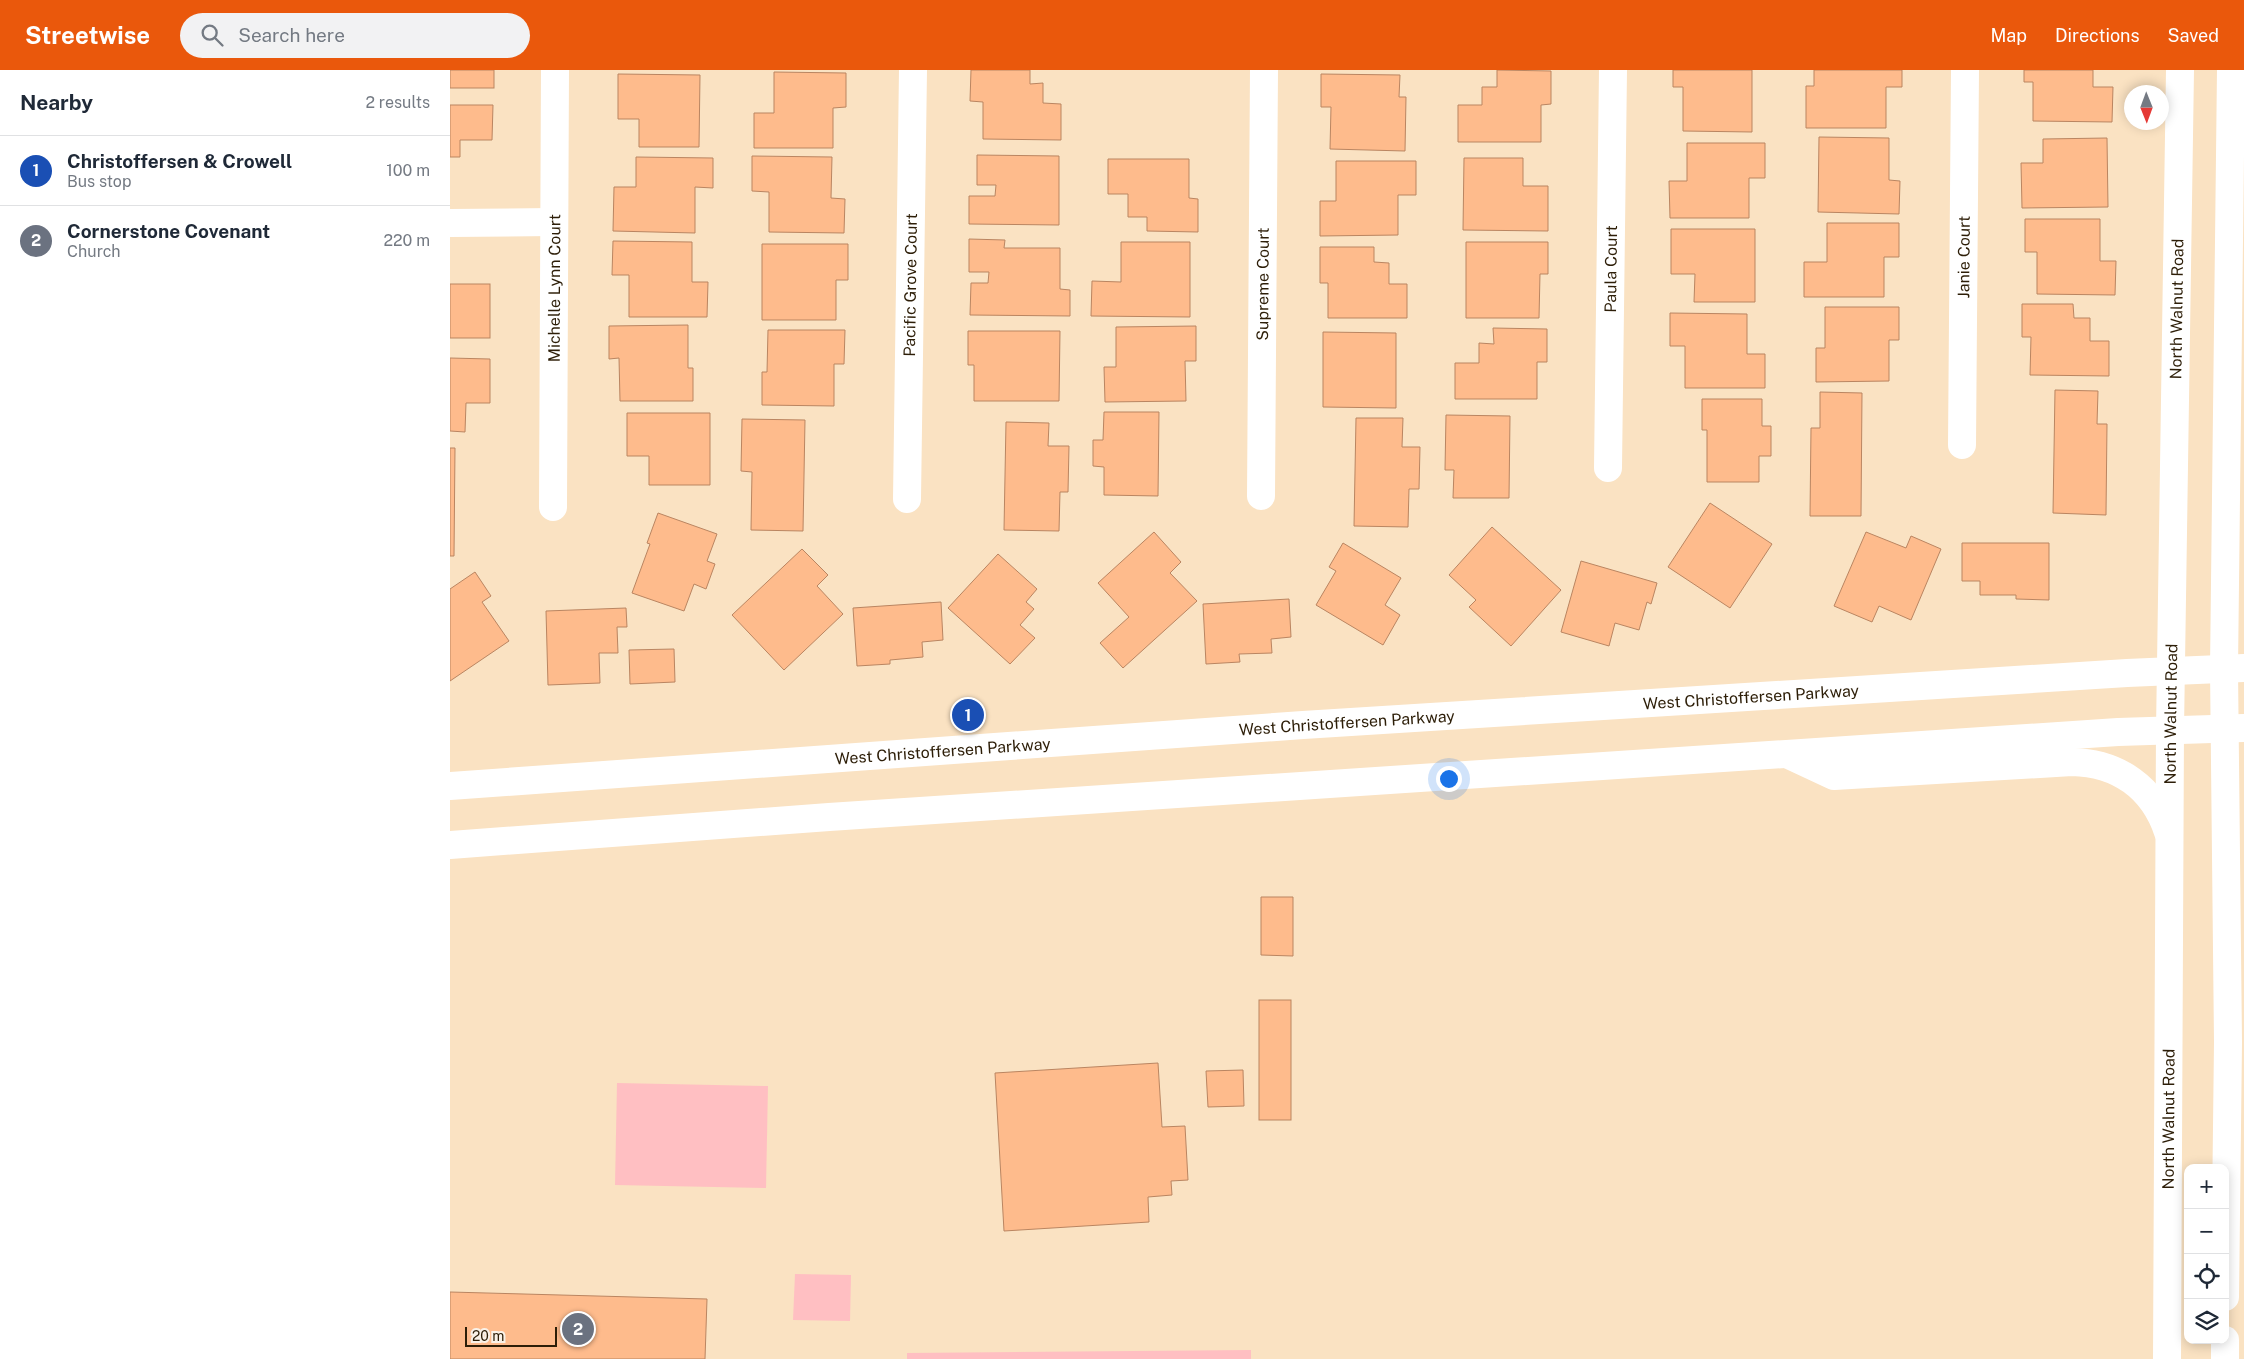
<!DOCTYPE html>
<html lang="en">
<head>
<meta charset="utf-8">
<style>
  :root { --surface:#fff; --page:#f2f2f3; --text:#1f2937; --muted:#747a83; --line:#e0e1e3; --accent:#ea580c }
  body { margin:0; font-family:"Public Sans",sans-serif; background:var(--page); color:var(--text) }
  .controls { position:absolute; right:15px; bottom:15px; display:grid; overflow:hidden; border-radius:10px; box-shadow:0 2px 12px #0003 }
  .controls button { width:45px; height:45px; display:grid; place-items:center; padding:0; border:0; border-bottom:1px solid var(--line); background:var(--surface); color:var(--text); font:25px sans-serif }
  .compass { position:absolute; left:1674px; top:15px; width:45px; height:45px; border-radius:50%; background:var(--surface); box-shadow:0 2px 12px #0003; rotate:179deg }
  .scale { position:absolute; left:15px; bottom:12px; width:92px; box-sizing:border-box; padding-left:5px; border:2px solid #2d1e08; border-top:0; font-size:14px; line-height:18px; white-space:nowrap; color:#2d1e08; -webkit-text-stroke:4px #faf2e8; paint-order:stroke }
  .you { position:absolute; left:998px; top:708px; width:18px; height:18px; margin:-12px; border:4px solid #fff; border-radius:50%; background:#1a73e8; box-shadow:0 0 0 8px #1a73e833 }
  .badge { display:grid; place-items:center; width:32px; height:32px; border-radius:50%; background:var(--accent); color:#fff; font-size:16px; font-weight:700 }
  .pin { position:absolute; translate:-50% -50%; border:2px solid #fff; box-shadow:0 1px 5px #0006 }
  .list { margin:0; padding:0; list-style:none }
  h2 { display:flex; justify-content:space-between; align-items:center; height:65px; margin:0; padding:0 20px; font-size:21px }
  h2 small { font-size:16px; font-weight:400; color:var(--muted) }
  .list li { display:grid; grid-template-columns:32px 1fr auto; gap:15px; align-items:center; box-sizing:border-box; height:70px; padding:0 20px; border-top:1px solid var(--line) }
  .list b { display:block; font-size:19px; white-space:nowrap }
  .list p { margin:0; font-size:16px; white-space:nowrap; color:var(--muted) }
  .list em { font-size:16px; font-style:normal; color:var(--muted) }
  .icon { flex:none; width:28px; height:28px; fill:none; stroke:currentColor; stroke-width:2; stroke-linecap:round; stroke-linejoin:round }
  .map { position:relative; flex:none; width:1794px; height:1289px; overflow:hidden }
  header { display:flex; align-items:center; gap:30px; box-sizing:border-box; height:70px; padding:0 25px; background:var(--accent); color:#fff }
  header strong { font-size:24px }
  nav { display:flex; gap:28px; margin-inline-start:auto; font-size:18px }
  .search { width:350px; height:45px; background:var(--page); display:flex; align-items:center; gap:12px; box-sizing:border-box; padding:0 18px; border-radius:28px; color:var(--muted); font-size:19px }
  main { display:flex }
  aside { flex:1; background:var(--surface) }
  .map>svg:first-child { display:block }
  .green { fill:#ffbfc2 }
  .building { fill:#febb8c; stroke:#ba8561 }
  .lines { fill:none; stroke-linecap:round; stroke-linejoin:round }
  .minor { stroke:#fff; stroke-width:28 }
  .labels { text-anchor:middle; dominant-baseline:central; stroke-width:4; stroke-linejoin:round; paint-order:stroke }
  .street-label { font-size:16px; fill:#2d1e08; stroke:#faf2e8 }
</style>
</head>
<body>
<header>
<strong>Streetwise</strong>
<div class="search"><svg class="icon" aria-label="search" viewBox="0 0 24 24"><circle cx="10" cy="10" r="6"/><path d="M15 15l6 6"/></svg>Search here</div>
<nav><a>Map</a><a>Directions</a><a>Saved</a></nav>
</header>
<main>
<aside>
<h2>Nearby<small>2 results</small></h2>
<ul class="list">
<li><span class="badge" style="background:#1a4fb4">1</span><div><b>Christoffersen &amp; Crowell</b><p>Bus stop</p></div><em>100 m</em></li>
<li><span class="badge" style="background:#6b7280">2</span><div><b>Cornerstone Covenant</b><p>Church</p></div><em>220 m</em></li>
</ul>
</aside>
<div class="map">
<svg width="1794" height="1289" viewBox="0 0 1794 1289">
  <rect width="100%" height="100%" fill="#fae2c2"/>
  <g class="green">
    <path d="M167 1013 318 1016 316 1118 165 1115Z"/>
    <path d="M345 1204 401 1205 400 1251 343 1250Z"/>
    <path d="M801 1280V1289H457V1283Z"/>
  </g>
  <g class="building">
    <rect x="0" y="0" width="44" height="18"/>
    <path d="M521 0H580V14L593 13V33L611 34V70L533 69V32L520 31Z"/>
    <path d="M1047 0 1101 1V34L1091 35V72H1008V35H1032V17H1047Z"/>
    <path d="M1223 0H1302V62L1233 61V17H1223Z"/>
    <path d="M1364 0H1452V17H1436V58H1356V16H1364Z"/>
    <path d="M1574 0H1643V17H1663L1662 52 1583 51V12H1574Z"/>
    <path d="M324 2 396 3V37L383 38V78H304V43H324Z"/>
    <path d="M168 4 250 5 249 77H189V49H168Z"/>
    <path d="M871 4 950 5 949 27H956L955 81 880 79 881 37H871Z"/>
    <path d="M0 35H43L42 70H10V87H0Z"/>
    <path d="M1369 67 1439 68V110L1450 111 1449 144 1368 142Z"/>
    <path d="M1657 68 1658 137 1572 138 1571 93H1593V69Z"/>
    <path d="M1237 73H1315V108H1299V148H1220L1219 111H1237Z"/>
    <path d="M527 85 609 86V155L519 154V126H545L546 115H527Z"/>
    <path d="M302 86 382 87 381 128 395 129 394 163 319 162V122L302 121Z"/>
    <path d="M186 87 263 88V118L245 117V163L163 161 164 117H186Z"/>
    <path d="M1014 88H1073V116H1098V161L1013 160Z"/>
    <path d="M658 89H739V128L748 129V162L697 161V147H678V124H658Z"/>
    <path d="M886 91H966V125H948V165L870 166V131H886Z"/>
    <path d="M1575 149H1650V191H1666L1665 225 1587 224V182H1575Z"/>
    <path d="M1377 153H1449V187H1434V227H1354V192H1377Z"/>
    <path d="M1221 159H1305V232H1244L1245 204H1221Z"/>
    <path d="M519 169 555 170 554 178H610V219L620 220V246L520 245 521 213H538L539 202H519Z"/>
    <path d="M163 171 242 172V212H258L257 247H179V205H162Z"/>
    <path d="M671 172H740V247L641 246 642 211 671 212Z"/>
    <path d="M1016 172H1098V204H1090L1089 248H1016Z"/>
    <path d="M312 174H398V210H386V250H312Z"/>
    <path d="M870 177H924V192L939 193V214H957V248H878V213H870Z"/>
    <rect x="0" y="214" width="40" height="54"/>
    <path d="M1572 234H1623L1624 248H1640V271H1659V306L1580 305 1581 267H1572Z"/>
    <path d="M1375 237H1449V270H1439V311L1366 312V278H1375Z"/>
    <path d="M1220 243 1297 244V284H1315V318H1235V276H1220Z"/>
    <path d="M238 255V298H243V331H170L169 288 159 289V256Z"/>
    <path d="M746 256V291H735L736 331 655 332 654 297H666V257Z"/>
    <path d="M1043 258 1097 259V292H1087V329H1005V293H1029V273L1044 274Z"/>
    <path d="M318 260H395L394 294H384V336L312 335V302H317Z"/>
    <path d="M518 261H610L609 331H524V295H518Z"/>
    <path d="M873 262 946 263V338L873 337Z"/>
    <path d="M0 288 40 289V333H16L15 362 0 361Z"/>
    <path d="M1605 320 1648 321 1647 354H1657L1656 445 1603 443Z"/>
    <path d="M1370 322 1412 323 1411 446H1360L1361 358H1370Z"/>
    <path d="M1252 329H1312V356H1321V386H1309V412H1257V360H1252Z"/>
    <path d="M654 342H709L708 426 654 425V397L643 396V370H653Z"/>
    <path d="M177 343H260V415H199V386H177Z"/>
    <path d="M996 345 1060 346 1059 428H1003L1004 400H995Z"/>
    <path d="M906 348H953L952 377H970L969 419H959L958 457 904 456Z"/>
    <path d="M292 349 355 350 353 461 301 460 302 402 291 401Z"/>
    <path d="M556 352 599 353 598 376H619L618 422H610L609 461 554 460Z"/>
    <path d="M0 378H5L4 486H0Z"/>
    <path d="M1260 433 1322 474 1280 538 1218 497Z"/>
    <path d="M208 443 267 464 257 491 265 494 256 519 244 514 234 541 182 523 200 474 197 473Z"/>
    <path d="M1042 457 1111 520 1061 576 1019 537 1026 530 999 505Z"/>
    <path d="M704 462 731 492 720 503 747 531 673 598 650 573 679 547 648 513Z"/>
    <path d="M1416 462 1456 478 1461 466 1491 479 1461 550 1429 536 1422 552 1384 536Z"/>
    <path d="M893 473 951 508 935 535 950 545 933 575 866 535 886 501 879 497Z"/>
    <path d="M1512 473H1599V530L1566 529V525H1530V511H1512Z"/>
    <path d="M352 479 378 505 367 516 393 544 334 600 282 545Z"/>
    <path d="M548 484 587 519 576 532 584 539 570 555 585 568 560 594 498 538Z"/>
    <path d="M1131 491 1207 513 1201 534 1197 532 1189 560 1165 553 1159 576 1111 562Z"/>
    <path d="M25 502 41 526 32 532 59 571 0 611V519Z"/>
    <path d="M839 529 841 567 821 569 822 583 789 584 790 592 756 594 753 534Z"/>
    <path d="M491 532 493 570 472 572 473 587 440 590V594L407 596 403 538Z"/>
    <path d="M176 538 177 557H167L168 583H149L150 613 98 615 96 541Z"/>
    <path d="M224 579 225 612 180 614 179 580Z"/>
    <path d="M811 827H843V886L811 885Z"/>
    <rect x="809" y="930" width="32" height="120"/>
    <path d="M708 993 712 1057 735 1056 738 1110 721 1111 722 1125 698 1127 699 1152 554 1161 545 1003Z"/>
    <path d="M793 1000 794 1036 758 1037 756 1001Z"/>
    <path d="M0 1222 257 1229 255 1289H0Z"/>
  </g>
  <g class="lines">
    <g class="minor">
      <path d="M0 153 103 152"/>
      <path id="s1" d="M1512 375 1515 0"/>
      <path id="s2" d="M1158 398 1163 0"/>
      <path id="s3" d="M811 426 814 0"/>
      <path id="s4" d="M457 429 463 0"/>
      <path id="s5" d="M103 437 105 0"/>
      <path d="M1339 685 1384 706 1622 692C1668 693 1703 717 1718 762"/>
      <path id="s6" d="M0 716 853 655 1677 603 1794 598"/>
      <path d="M0 775 379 747 1668 662 1794 658"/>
      <path d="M1775 1227 1778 972 1774 599 1781 0"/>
      <path id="s7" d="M1717 1289 1720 660 1730 0"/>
      <path d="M1775 1289V1270"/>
    </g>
  </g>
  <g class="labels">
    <g class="street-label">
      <text stroke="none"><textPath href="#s1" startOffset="188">Janie Court</textPath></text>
      <text stroke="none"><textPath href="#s2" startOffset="199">Paula Court</textPath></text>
      <text stroke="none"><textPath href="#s3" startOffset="212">Supreme Court</textPath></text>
      <text stroke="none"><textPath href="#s4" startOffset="214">Pacific Grove Court</textPath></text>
      <text stroke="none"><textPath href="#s5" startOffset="219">Michelle Lynn Court</textPath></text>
      <text stroke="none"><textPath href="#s7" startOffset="1050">North Walnut Road</textPath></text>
      <text stroke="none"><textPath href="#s6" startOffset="1304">West Christoffersen Parkway</textPath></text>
      <text stroke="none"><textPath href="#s7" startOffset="645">North Walnut Road</textPath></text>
      <text stroke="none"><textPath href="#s6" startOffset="899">West Christoffersen Parkway</textPath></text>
      <text stroke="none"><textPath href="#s6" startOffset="494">West Christoffersen Parkway</textPath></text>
      <text stroke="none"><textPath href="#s7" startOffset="240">North Walnut Road</textPath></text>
    </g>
  </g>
</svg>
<div class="controls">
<button>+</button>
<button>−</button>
<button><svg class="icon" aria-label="locate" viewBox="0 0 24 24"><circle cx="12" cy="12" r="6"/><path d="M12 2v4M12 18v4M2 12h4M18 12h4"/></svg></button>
<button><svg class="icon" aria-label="layers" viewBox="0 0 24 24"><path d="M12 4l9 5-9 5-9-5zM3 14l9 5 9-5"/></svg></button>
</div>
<svg class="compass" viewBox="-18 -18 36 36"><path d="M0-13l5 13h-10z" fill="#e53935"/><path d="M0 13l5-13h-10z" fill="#747a83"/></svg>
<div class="scale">20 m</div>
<div class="you"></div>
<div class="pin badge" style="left:518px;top:645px;background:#1a4fb4">1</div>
<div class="pin badge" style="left:128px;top:1259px;background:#6b7280">2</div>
</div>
</main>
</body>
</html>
